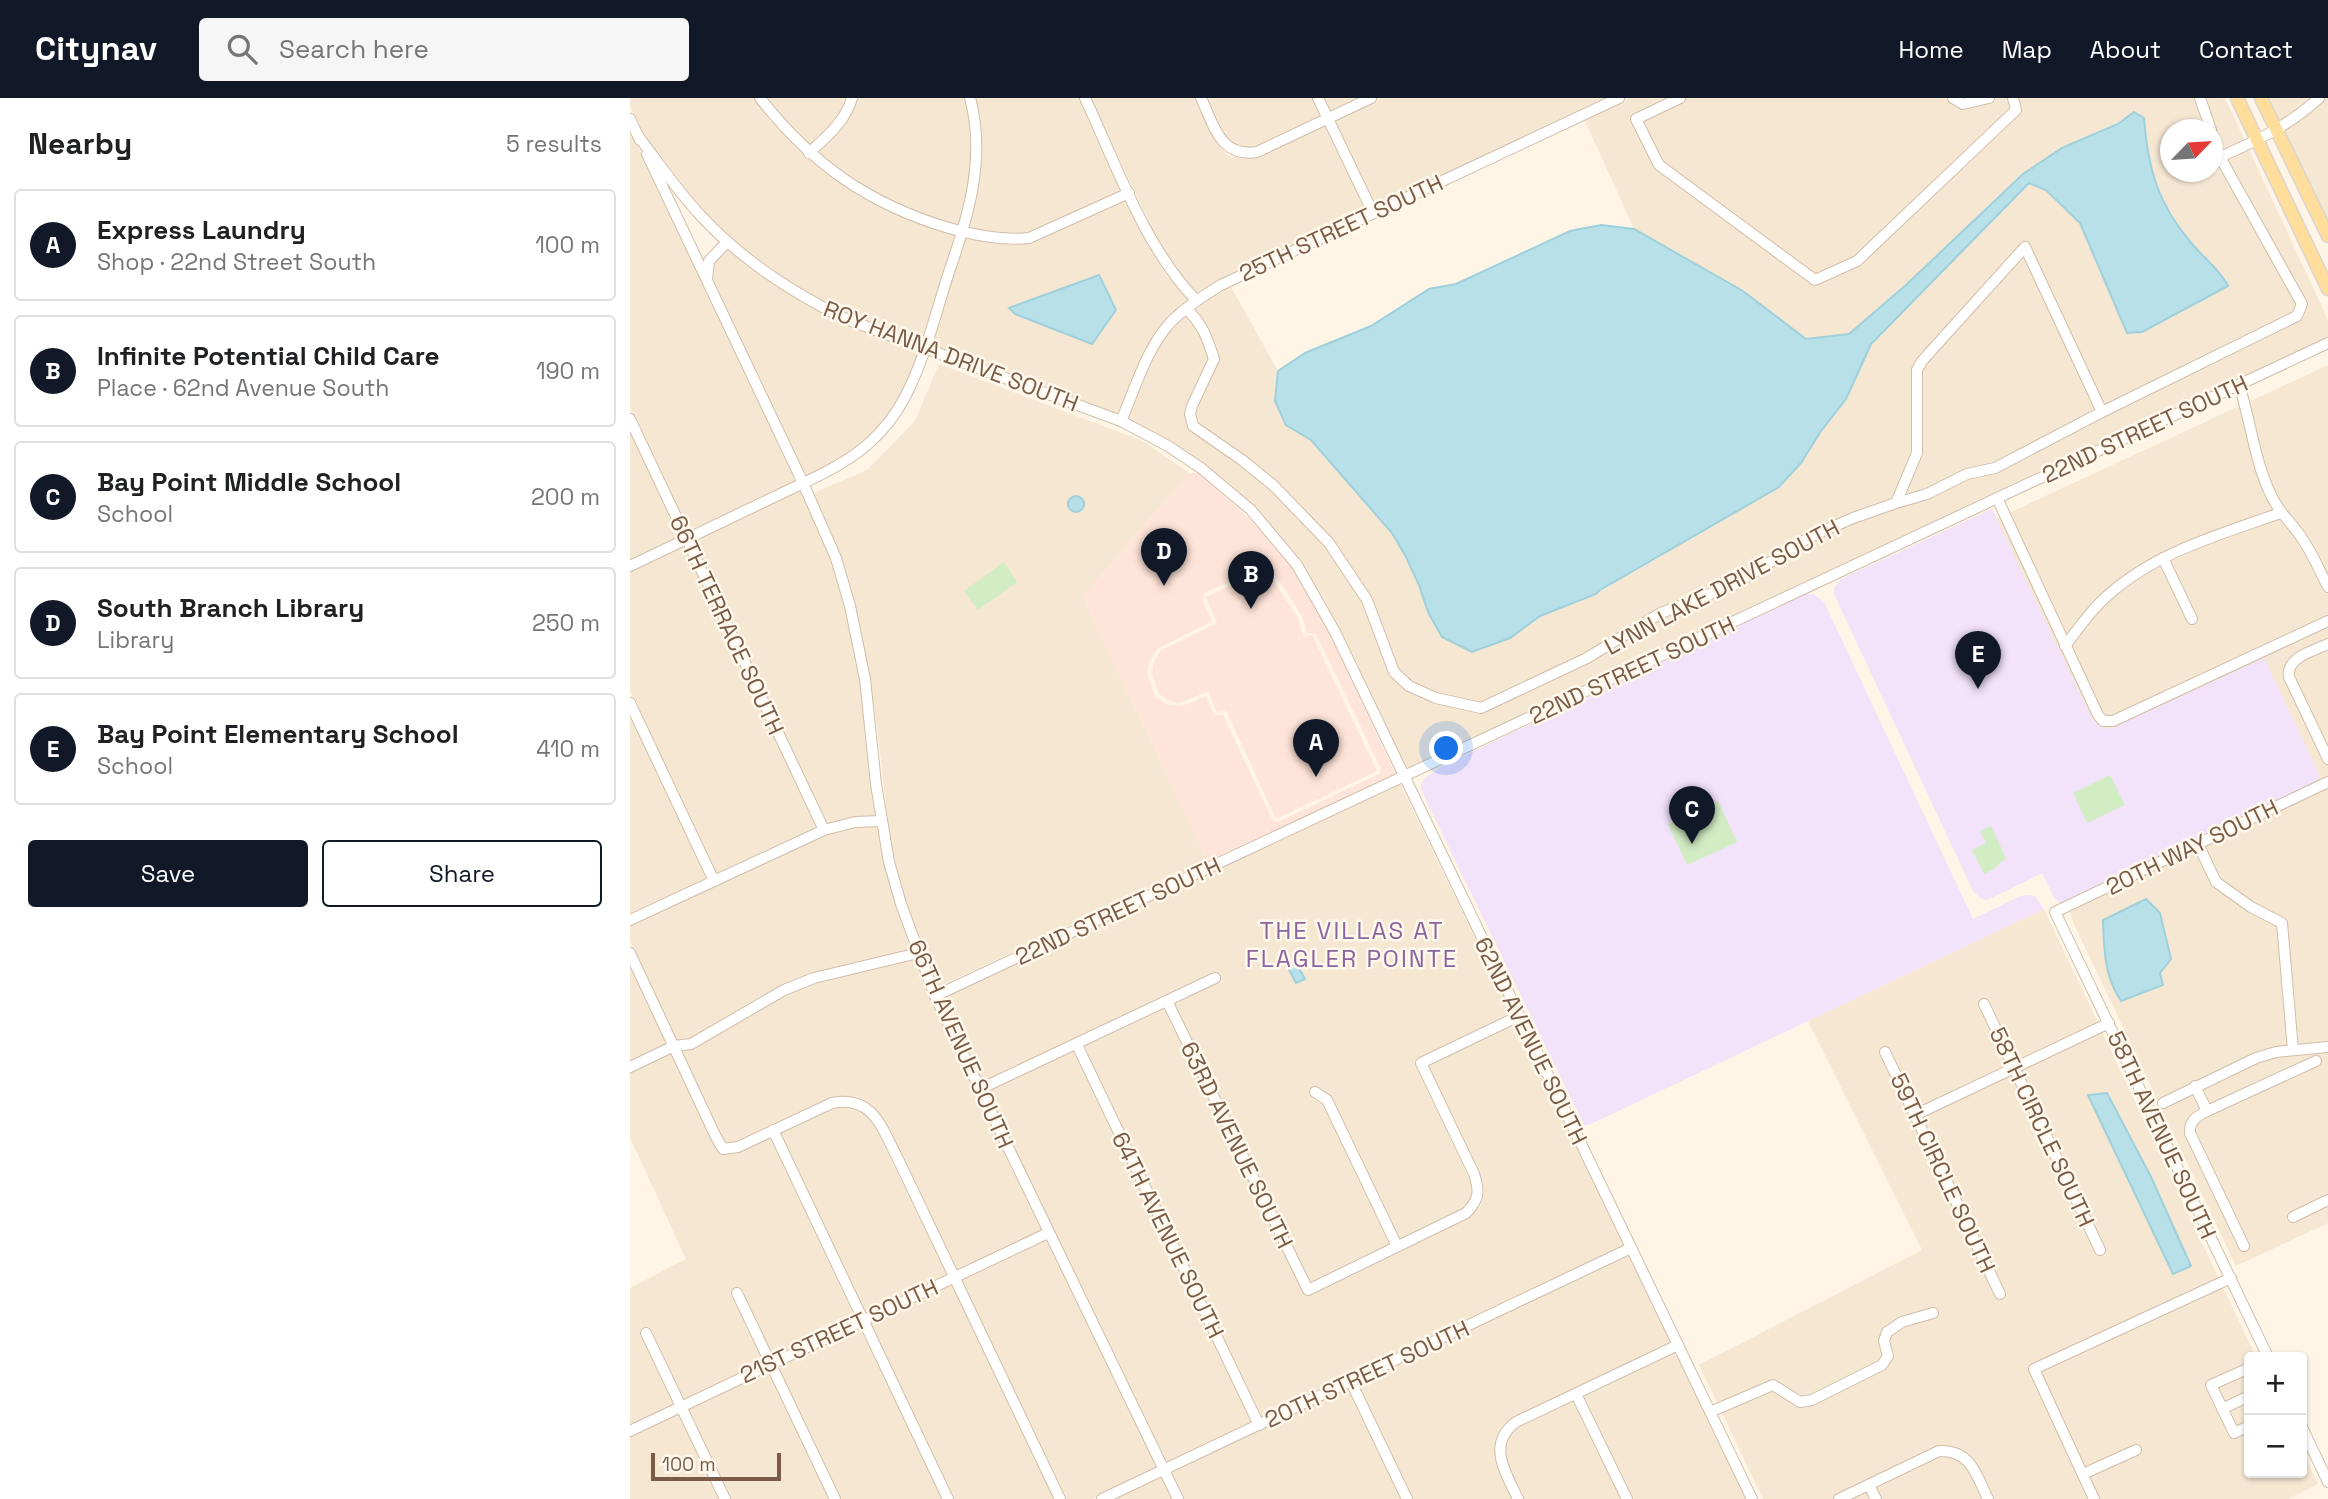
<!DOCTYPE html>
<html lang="en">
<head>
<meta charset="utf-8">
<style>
  :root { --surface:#fff; --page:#f6f6f6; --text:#202124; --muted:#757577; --line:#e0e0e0; --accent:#111827 }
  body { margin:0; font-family:"Space Grotesk",sans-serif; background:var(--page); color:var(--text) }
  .controls { position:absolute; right:21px; bottom:21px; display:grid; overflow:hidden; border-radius:7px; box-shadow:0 2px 5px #0004 }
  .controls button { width:63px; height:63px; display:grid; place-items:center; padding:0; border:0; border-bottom:2px solid var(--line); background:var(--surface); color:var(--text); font:35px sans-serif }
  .compass { position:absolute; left:1530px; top:21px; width:63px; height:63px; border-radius:50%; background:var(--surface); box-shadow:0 2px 5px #0004; rotate:65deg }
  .scale { position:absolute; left:21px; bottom:18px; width:130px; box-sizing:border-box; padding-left:7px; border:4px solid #795b48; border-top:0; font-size:19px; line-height:24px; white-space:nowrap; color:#795b48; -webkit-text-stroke:5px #fff9ed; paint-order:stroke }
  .you { position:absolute; left:817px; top:651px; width:24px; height:24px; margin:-18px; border:5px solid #fff; border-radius:50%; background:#1a73e8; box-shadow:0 0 0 10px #1a73e833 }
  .badge { display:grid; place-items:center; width:46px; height:46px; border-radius:50%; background:var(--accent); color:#fff; font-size:23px; font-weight:700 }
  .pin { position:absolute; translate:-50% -58px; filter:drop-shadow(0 2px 4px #0008) }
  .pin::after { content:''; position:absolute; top:37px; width:24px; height:21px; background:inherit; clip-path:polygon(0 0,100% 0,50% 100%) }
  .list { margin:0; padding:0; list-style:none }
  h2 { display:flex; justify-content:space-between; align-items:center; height:91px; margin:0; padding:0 28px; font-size:30px }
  h2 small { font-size:23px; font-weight:400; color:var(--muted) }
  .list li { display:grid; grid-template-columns:46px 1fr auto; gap:21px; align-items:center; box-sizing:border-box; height:112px; margin:0 14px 14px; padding:0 14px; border:2px solid var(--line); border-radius:7px }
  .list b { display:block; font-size:26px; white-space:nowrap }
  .list p { margin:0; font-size:23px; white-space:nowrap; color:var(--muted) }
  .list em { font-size:23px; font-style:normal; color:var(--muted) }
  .actions { display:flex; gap:14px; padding:21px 28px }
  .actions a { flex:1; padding:16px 0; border:2px solid var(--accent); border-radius:7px; text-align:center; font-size:24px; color:var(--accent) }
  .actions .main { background:var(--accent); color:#fff }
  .icon { flex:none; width:38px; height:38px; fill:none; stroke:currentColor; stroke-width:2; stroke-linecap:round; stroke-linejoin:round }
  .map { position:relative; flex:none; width:1698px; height:1401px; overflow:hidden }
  header { display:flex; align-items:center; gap:42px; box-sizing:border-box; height:98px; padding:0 35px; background:var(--accent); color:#fff }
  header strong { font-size:33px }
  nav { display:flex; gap:38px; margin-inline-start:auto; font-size:24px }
  .search { width:490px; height:63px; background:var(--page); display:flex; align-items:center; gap:18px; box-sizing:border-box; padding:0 24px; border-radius:7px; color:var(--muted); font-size:26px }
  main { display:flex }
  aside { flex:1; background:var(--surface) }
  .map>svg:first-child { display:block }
  .residential { fill:#f6e7d3; fill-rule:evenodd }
  .commercial { fill:#ffe5d9; fill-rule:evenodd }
  .education { fill:#f2e2fa }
  .green { fill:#d2edc3 }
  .water { fill:#b8e0e9; stroke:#9ed0dc; stroke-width:2 }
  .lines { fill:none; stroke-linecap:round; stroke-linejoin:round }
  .minor-casing { stroke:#d0bdaa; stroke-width:12 }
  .major-casing { stroke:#dcd4cf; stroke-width:15 }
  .minor { stroke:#fff; stroke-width:10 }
  .major { stroke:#ffdd9b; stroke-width:12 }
  .labels { text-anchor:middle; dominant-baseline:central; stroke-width:5; stroke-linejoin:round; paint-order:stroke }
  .street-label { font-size:23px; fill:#795b48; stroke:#fff9ed }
  .neighbourhood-label { font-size:24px; letter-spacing:2px; fill:#8b649d; stroke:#fff9ed }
</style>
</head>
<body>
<header>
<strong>Citynav</strong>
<div class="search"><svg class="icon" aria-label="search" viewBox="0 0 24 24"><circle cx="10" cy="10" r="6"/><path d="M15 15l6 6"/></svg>Search here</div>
<nav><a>Home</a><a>Map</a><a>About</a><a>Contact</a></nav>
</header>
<main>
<aside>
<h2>Nearby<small>5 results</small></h2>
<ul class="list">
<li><span class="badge">A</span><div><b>Express Laundry</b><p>Shop · 22nd Street South</p></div><em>100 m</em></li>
<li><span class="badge">B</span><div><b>Infinite Potential Child Care</b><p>Place · 62nd Avenue South</p></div><em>190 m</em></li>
<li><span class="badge">C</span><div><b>Bay Point Middle School</b><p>School</p></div><em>200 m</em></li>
<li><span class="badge">D</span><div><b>South Branch Library</b><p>Library</p></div><em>250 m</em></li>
<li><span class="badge">E</span><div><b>Bay Point Elementary School</b><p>School</p></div><em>410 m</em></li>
</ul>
<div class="actions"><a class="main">Save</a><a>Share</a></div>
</aside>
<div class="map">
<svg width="1698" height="1401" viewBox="0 0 1698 1401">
  <rect width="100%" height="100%" fill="#fef5e6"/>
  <g class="residential">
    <path d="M0 0H124L145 26 173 56 228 98 291 126 326 137 291 244 219 217 185 201 152 179 100 140 74 114 13 35 0 9Z"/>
    <path d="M137 0H217L214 11 206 23 180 49 153 21Z"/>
    <path d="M227 0H335L341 23V50L340 80 329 128 295 118 234 90 187 55 213 29 223 13Z"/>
    <path d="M345 0H449L492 93 398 136 382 137 339 130 349 81 351 21Z"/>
    <path d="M460 0H565L586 43 596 56 601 59 627 58 695 27 736 113 589 183 567 196 554 184 531 149Z"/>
    <path d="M577 0H683L691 19 626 50 616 51 605 49 595 38Z"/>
    <path d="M694 0H731L701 14Z"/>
    <path d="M751 0H978L745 109 704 23Z"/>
    <path d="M999 0H1595L1698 222V240L777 673 692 497 650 437 625 409 574 366 541 344 497 320 527 253 542 229 569 206 600 187 648 273 645 303 656 327 681 342 762 435 789 487 798 514 880 540 910 518 966 496 1171 365 1191 333 1216 301 1241 246 1399 84 1416 92 1450 125 1497 235 1512 234 1545 218 1593 179 1560 144 1527 93 1516 53 1514 20 1504 14 1488 26 1432 50 1393 76 1276 187 1219 237 1176 241 1113 193 1004 131 954 21ZM1540 32H1582V74H1540Z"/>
    <path d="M1640 0H1682L1651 24Z"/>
    <path d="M1695 0H1698V125L1654 32 1678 17Z"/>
    <path d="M0 32 167 383 58 433 0 310Z"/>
    <path d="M496 101 534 174 559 203 519 249 488 317 300 248 336 139 381 147 400 144ZM469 177 486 212 462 246 385 216 380 210Z"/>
    <path d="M97 150 145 187 180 209 214 225 288 253 272 295 252 324 234 343 218 355 175 378 82 184 83 165Z"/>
    <path d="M309 266 513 343 559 375 453 499 578 763 308 889 284 831 261 748 246 621 233 547 212 465 184 395 237 372 285 323Z"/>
    <path d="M1698 267V1125L1606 1168 1443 824 1438 802 1684 684 1485 629 1477 631 1469 628 1462 621 1366 421Z"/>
    <path d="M0 333 49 438 0 461Z"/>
    <path d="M170 391 201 462 215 510 230 582 245 719 196 727 62 442Z"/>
    <path d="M53 446 187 730 87 777 0 593V471Z"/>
    <path d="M0 617 77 781 0 817Z"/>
    <path d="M770 686 882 916 784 964 844 1091 841 1103 833 1112 769 1142 702 1000 684 988 678 996 693 1005 760 1146 680 1185 543 905 591 882 587 874 352 985 310 898Z"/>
    <path d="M225 728H247L254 766 281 851 182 876 60 941 47 943 0 843V827L195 736Z"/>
    <path d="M1414 811 1626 1259H1619V1375H1672V1352L1688 1386 1658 1401H1133L1069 1267 1292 1152 1178 923Z"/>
    <path d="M284 860 301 902 412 1133 326 1173 272 1059 253 1021 242 1008 233 1001 226 999 201 1001 107 1045 96 1046 51 952 63 950 156 896 185 884Z"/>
    <path d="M0 866 37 946 0 964Z"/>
    <path d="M534 909 675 1198 837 1119 850 1109 854 1091 848 1074 797 967 886 924 995 1148 632 1321 453 949Z"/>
    <path d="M444 953 623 1325 536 1366 356 994Z"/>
    <path d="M41 954 88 1055 91 1057 140 1039 225 1220 144 1260 109 1189 101 1193 135 1264 53 1302 19 1229 10 1233 44 1306 0 1328V1190L56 1161 0 1040V974Z"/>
    <path d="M213 1007 226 1009 235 1014 244 1026 317 1177 234 1216 149 1034 204 1009Z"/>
    <path d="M416 1141 527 1370 462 1401H436L330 1181Z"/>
    <path d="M999 1156 1042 1245 884 1320 874 1328 867 1338 865 1357 883 1401H782L727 1286Z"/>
    <path d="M321 1185 425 1401H324L238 1224Z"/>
    <path d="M229 1228 313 1401H211L148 1268Z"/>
    <path d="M1046 1253 1116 1401H1002L952 1298Z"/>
    <path d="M138 1272 200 1401H100L57 1310Z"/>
    <path d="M718 1290 771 1401H553L540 1374Z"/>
    <path d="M943 1302 991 1401H894L880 1372 874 1354 876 1343 880 1334Z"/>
    <path d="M48 1314 89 1401H0V1338Z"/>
    <path d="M531 1378 542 1401H483Z"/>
  </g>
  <g class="commercial">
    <path d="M559 375H569L630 430 663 470 709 554 766 678 578 763 453 499ZM635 468 640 469 672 518 677 535 686 536 751 671 749 676 648 724 643 723 593 617H584L576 598 556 607 545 608 534 605 525 598 517 576 519 565 527 551 582 523 572 501 574 495Z"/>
    <path d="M636 471 668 520 674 539 682 537 747 673 646 721 596 612 587 615 578 593 556 603 546 605 538 602 529 596 522 576 523 566 530 553 587 525 576 499Z"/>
  </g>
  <g class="education">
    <path d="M1362 411 1462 621 1469 628 1477 631 1485 629 1634 560 1688 674 1689 680 1684 684 1431 805 1425 801 1412 775 1357 802 1350 800 1343 793 1204 496V490L1211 481Z"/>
    <path d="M1176 496H1183L1194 504 1343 821 1391 798 1399 797 1405 798 1414 811 961 1026 954 1027 792 694 791 687 795 680 816 666Z"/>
  </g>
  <g class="green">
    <path d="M374 464 387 484 348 512 334 493Z"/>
    <path d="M1480 677 1495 707 1457 725 1443 695Z"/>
    <path d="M1088 703 1107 744 1057 767 1038 726Z"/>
    <path d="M1361 728 1376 760 1362 772 1354 776 1342 752 1356 745 1350 733Z"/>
  </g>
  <g class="water">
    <path d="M1504 14 1514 20C1518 72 1528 106 1562 146 1574 160 1590 172 1598 188L1512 234 1497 235 1450 125 1416 92 1399 85 1241 246 1216 301 1191 333 1171 365 1149 389 970 492 966 496 910 518 880 540 842 554 812 539 798 514 789 487 776 459 762 435 681 342 656 327 645 303 648 273 675 255 741 228 799 191 826 186 940 133 971 127 1004 131 1113 193 1176 241 1219 236 1276 187 1393 76 1432 50 1488 26Z"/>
    <path d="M469 177 486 212 462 246 385 216 379 210Z"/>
    <circle cx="446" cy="406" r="8"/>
    <path d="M1516 801 1530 815 1541 861 1530 875 1533 887 1491 903C1474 878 1474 851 1473 822Z"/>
    <path d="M665 863 675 881 666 885 657 868Z"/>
    <path d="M1477 995 1521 1079 1561 1168 1543 1176 1458 997Z"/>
  </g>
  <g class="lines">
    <defs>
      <g id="minor">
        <path d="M130 0C182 66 238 106 319 130 344 137 372 143 399 140L499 95"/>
        <path d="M455 0C486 66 515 150 566 202"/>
        <path d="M571 0C584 27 590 60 627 54L741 0"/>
        <path d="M688 0 743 115"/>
        <path d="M1050 0 1006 21 1029 67 1185 182 1227 163 1386 12 1383 0"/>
        <path d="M1323 0 1333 6 1359 0"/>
        <path d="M1570 0 1581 32"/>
        <path d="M0 21 10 42"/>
        <path d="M8 38C29 65 48 94 72 119 112 162 163 195 216 221L491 323 538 348 571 370 621 412 667 467 705 534 1122 1401"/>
        <path d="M179 55C197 38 215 24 222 0"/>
        <path d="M17 56 173 385 206 460 220 508 235 581 246 686 259 764 271 806 305 898 548 1401"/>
        <path d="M1590 59C1626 43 1660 27 1689 0"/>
        <path d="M77 181 79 163 97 144"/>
        <path d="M556 211C572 224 578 242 584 261L562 308 560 316 563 328 612 362 643 387 699 445 737 502 764 574 779 588 806 600 851 610 957 560 1031 515 1106 486 1178 440 1223 420 1266 405 1287 355V272L1292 263 1395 149 1472 314 1667 218 1672 206 1590 59 1582 36"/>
        <path d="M1609 287C1621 323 1624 362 1641 397 1648 413 1656 419 1666 432 1680 449 1688 470 1698 489"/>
        <path d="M0 321 194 732"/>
        <path d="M491 323C505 291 516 252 539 226 554 210 573 198 591 187L989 0"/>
        <path d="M1367 400 1468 617 1473 623H1483L1698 523"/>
        <path d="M1266 405 1297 396 1337 376 1365 370 1472 314"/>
        <path d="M1533 460 1562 521"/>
        <path d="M0 468C48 445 96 422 144 399 175 384 210 370 237 347 252 334 267 315 276 297 296 258 306 213 320 171 339 116 356 59 340 0"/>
        <path d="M1698 546C1683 553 1656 559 1659 579L1698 661"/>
        <path d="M1435 548C1448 531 1460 513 1476 499 1525 454 1589 437 1650 415"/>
        <path d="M0 605 84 783"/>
        <path d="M1568 746 1586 784 1621 809 1652 825 1663 952"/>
        <path d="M0 822 194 732 225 724 251 723"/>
        <path d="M0 855 85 1037 93 1051 108 1049 202 1005C244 997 252 1031 268 1061L430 1401"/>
        <path d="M305 898 1698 245"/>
        <path d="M537 903 678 1192 836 1115C849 1102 850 1094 844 1076L791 965 889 918"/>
        <path d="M1354 906 1470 1152"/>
        <path d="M447 947 629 1327"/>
        <path d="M1255 954 1370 1196"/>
        <path d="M0 969 44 948 61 946 154 892 184 880 288 855"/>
        <path d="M1565 988 1577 1013 1686 963"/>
        <path d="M350 991 585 880"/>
        <path d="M685 994 697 1002 767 1148"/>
        <path d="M1533 1005 1626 960 1646 954 1698 949"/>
        <path d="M1577 1013C1567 1018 1559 1023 1560 1035L1614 1148"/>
        <path d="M1285 1017 1479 925"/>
        <path d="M143 1032 318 1401"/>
        <path d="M1663 1119 1698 1102"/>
        <path d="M107 1195 205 1401"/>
        <path d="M16 1235 95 1401"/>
        <path d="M1638 1259 1425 814 1698 684"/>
        <path d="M1619 1270 1581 1287 1604 1335 1619 1328"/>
        <path d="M721 1284 777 1401"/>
        <path d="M946 1296 997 1401"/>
        <path d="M1592 1311 1619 1298"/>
        <path d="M1080 1314 1143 1287 1170 1304 1182 1302 1252 1267 1258 1258 1254 1243 1257 1234 1272 1224 1303 1215"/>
        <path d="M1672 1329 1698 1384"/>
        <path d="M0 1333 418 1135"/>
        <path d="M1453 1376 1506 1352"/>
        <path d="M1239 1387 1246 1401"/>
        <path d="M472 1401 1001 1150"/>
        <path d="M888 1401C876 1375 856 1346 886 1324L1048 1247"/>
        <path d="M1209 1401 1309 1353C1341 1352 1346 1376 1358 1401"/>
        <path d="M1464 1401 1404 1271 1601 1180"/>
      </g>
      <g id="major">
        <path d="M1607 0 1698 191"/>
        <path d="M1631 0 1698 138"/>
      </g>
    </defs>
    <use href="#minor" class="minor-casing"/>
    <use href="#major" class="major-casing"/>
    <use href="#minor" class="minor"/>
    <use href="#major" class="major"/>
  </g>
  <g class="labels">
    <g class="street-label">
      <text transform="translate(711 130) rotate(-25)">25TH STREET SOUTH</text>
      <text transform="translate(321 258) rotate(21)">ROY HANNA DRIVE SOUTH</text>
      <text transform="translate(1515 331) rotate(-25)">22ND STREET SOUTH</text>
      <text transform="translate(1092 489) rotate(-28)">LYNN LAKE DRIVE SOUTH</text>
      <text transform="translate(97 527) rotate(65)">66TH TERRACE SOUTH</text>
      <text transform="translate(1002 572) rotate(-25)">22ND STREET SOUTH</text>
      <text transform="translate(1562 749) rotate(-26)">20TH WAY SOUTH</text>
      <text transform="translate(488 813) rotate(-25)">22ND STREET SOUTH</text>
      <text transform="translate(901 943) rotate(64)">62ND AVENUE SOUTH</text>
      <text transform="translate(331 946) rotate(66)">66TH AVENUE SOUTH</text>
      <text transform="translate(1412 1029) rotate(65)">58TH CIRCLE SOUTH</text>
      <text transform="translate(1532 1037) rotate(65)">58TH AVENUE SOUTH</text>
      <text transform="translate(607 1047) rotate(64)">63RD AVENUE SOUTH</text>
      <text transform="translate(1313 1075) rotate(65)">59TH CIRCLE SOUTH</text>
      <text transform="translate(538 1137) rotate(64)">64TH AVENUE SOUTH</text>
      <text transform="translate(209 1233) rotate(-25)">21ST STREET SOUTH</text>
      <text transform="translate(737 1276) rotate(-25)">20TH STREET SOUTH</text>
    </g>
    <g class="neighbourhood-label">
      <text x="722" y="832">THE VILLAS AT<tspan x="722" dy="28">FLAGLER POINTE</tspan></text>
    </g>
  </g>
</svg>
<div class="controls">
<button>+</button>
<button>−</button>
</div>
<svg class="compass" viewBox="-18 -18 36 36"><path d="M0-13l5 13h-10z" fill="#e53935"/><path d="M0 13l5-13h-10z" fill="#757577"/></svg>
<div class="scale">100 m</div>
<div class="you"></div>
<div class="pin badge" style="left:686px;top:679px">A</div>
<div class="pin badge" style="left:621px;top:511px">B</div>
<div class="pin badge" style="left:1062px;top:746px">C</div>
<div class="pin badge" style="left:534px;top:488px">D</div>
<div class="pin badge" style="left:1348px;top:591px">E</div>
</div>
</main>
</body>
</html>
